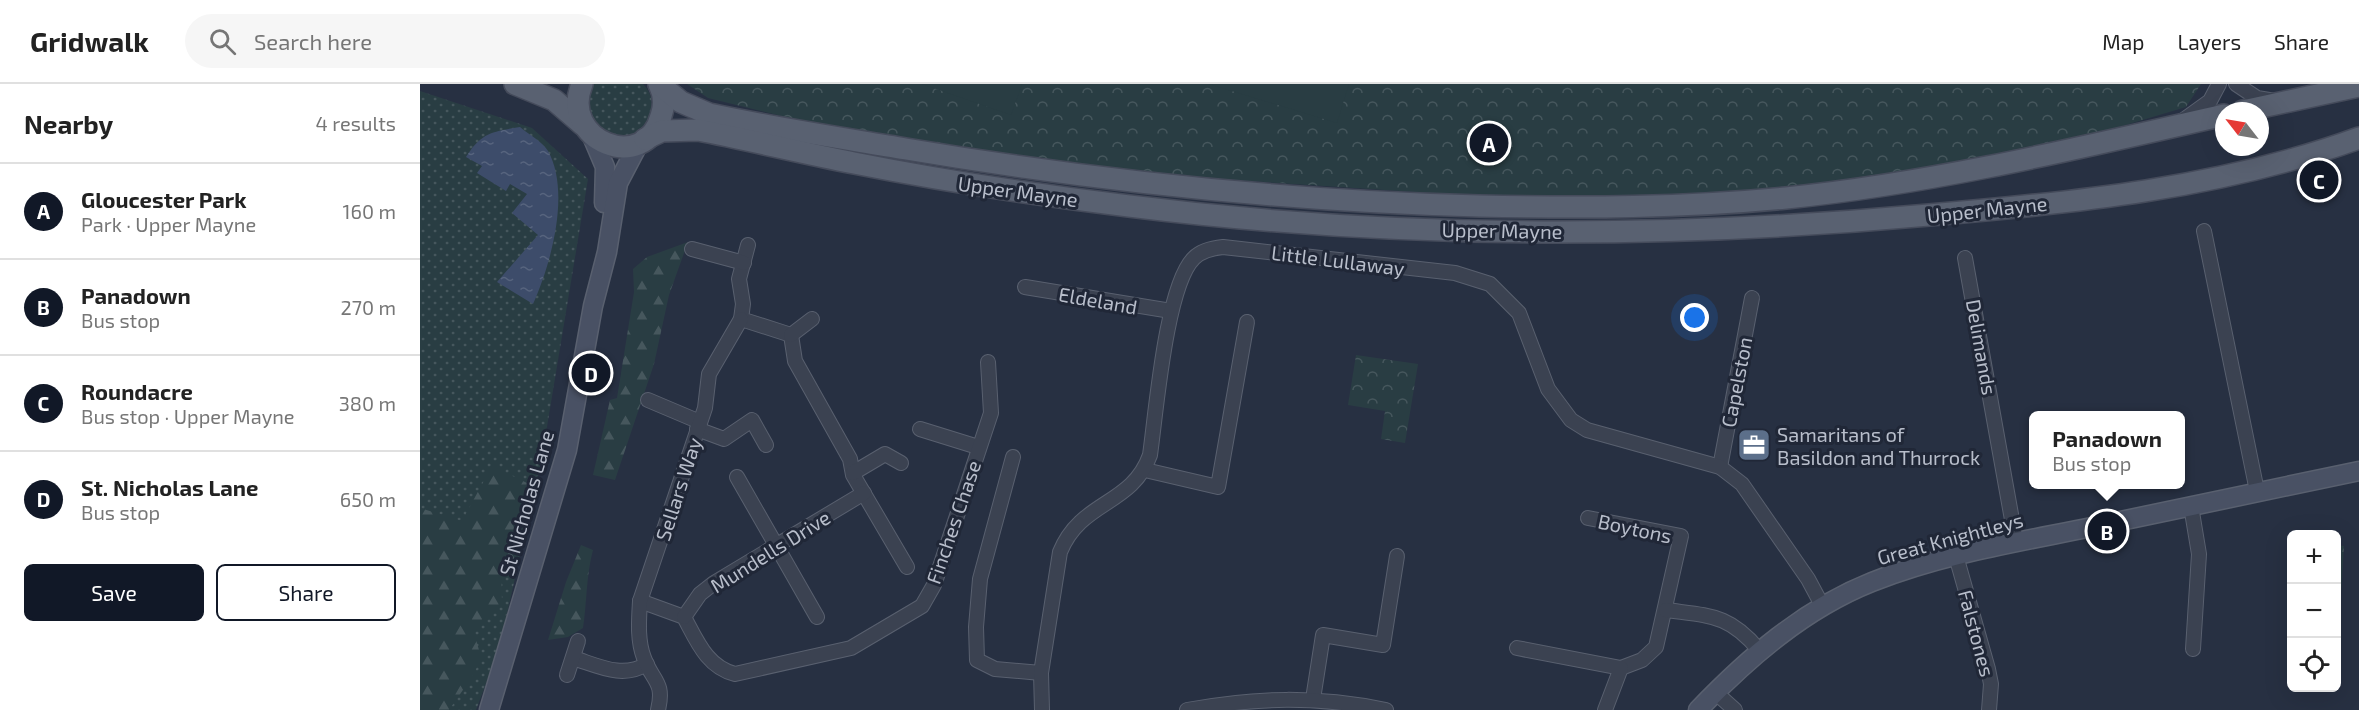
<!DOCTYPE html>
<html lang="en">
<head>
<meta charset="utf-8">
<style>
  :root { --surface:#fff; --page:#f6f6f6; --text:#222; --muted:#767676; --line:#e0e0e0; --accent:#111827 }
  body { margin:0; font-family:"Exo 2",sans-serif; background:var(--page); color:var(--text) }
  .controls { position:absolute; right:18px; bottom:18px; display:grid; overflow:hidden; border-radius:9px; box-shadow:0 6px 24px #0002 }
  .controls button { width:54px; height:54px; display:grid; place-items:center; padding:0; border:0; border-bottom:2px solid var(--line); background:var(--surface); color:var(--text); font:30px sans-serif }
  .compass { position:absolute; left:1795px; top:18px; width:54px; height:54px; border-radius:50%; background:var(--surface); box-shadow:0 6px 24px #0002; rotate:301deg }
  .you { position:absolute; left:1275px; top:234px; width:21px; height:21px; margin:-15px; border:4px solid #fff; border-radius:50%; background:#1a73e8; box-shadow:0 0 0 9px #1a73e833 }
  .badge { display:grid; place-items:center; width:39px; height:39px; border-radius:50%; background:var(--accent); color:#fff; font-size:20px; font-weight:700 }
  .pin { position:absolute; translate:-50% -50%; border:3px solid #fff; box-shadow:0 2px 6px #0006 }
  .popup { position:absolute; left:1609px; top:327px; width:156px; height:78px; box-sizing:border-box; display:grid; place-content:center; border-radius:9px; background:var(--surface); filter:drop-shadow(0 2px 4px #0005); font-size:20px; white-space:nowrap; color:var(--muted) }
  .popup b { font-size:22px; color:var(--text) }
  .popup::after { content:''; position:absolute; left:50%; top:100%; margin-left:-12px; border:12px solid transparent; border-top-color:var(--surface) }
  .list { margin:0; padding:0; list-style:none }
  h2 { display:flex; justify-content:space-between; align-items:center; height:78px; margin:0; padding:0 24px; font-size:26px }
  h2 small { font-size:20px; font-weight:400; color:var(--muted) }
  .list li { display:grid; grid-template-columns:39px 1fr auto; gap:18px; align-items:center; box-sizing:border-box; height:96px; padding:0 24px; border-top:2px solid var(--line) }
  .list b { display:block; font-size:22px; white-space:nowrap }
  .list p { margin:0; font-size:20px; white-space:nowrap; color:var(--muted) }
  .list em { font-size:20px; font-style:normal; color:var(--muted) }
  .actions { display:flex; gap:12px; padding:18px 24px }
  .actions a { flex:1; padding:14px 0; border:2px solid var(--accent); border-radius:9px; text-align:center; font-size:21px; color:var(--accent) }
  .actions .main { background:var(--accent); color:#fff }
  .icon { flex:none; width:33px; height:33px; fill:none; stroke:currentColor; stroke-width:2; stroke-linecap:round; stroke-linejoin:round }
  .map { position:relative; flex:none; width:1939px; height:626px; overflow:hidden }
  header { display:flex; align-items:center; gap:36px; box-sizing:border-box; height:84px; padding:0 30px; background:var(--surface); border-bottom:2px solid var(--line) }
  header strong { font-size:28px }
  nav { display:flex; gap:33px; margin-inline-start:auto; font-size:21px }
  .search { width:420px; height:54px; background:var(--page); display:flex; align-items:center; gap:15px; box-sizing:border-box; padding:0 21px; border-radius:33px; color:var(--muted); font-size:22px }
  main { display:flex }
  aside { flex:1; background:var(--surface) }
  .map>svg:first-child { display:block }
  .grass { fill:url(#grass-dots) }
  .forest { fill:url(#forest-firs) }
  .park { fill:url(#park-crowns) }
  .pitch { fill:#293d43 }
  .water { fill:url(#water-ripples) }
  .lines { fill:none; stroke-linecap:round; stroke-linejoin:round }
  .street-casing { stroke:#59606f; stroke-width:16 }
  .secondary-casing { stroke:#59606f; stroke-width:21 }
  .primary-casing { stroke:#454b5b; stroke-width:24 }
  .street { stroke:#3b4251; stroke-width:14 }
  .secondary { stroke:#495164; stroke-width:18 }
  .primary { stroke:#596171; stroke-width:21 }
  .labels { text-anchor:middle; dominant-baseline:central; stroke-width:6; stroke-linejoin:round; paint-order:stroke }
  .street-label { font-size:20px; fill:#b8becb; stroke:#202737 }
  .poi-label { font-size:20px; fill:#b8becb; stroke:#202737; text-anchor:start }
</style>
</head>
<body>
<header>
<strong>Gridwalk</strong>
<div class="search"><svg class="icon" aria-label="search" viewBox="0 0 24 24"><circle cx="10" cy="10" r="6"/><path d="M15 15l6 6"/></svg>Search here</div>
<nav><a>Map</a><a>Layers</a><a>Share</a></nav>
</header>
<main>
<aside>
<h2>Nearby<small>4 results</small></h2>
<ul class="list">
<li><span class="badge">A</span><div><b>Gloucester Park</b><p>Park · Upper Mayne</p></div><em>160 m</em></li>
<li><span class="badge">B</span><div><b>Panadown</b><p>Bus stop</p></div><em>270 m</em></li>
<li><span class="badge">C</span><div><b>Roundacre</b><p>Bus stop · Upper Mayne</p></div><em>380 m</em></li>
<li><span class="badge">D</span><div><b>St. Nicholas Lane</b><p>Bus stop</p></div><em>650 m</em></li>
</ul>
<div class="actions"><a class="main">Save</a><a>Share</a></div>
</aside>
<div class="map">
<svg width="1939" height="626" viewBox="0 0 1939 626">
  <defs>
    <pattern id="grass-dots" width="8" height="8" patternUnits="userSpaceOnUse" patternTransform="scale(1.5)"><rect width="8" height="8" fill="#293d43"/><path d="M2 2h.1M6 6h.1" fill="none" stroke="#46575d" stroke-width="1.8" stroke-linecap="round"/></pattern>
    <pattern id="forest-firs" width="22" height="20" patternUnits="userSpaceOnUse" patternTransform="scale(1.5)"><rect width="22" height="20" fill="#293d43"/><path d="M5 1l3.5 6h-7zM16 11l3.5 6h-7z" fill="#46575d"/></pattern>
    <pattern id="park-crowns" width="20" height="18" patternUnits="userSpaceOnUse" patternTransform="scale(1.5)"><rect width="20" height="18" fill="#293d43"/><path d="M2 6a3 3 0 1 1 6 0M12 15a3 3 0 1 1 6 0" fill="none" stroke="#46575d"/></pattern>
    <pattern id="water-ripples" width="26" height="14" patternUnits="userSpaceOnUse" patternTransform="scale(1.5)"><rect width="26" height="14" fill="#3d4c6a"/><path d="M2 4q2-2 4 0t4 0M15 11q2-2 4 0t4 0" fill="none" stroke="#57647e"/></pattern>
  </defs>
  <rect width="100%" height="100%" fill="#273042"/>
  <g class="grass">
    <path d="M173 0H223C241 18 228 41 211 54L178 47C167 33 163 16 173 0Z"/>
    <path d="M0 7 112 44 168 95 121 379 79 565 56 626H0Z"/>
  </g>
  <g class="forest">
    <path d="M268 158 249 211 234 280 195 396 173 391 190 316 197 314 214 208 213 185 227 173Z"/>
    <path d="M72 382 107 399 111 413 95 475 81 481 82 518 58 539 54 549 61 573 54 590 29 626H0V424L42 437Z"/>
    <path d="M161 461 173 466C166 492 167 518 163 544L148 553 128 556 146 498Z"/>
  </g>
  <g class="park">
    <path d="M267 0H1781L1766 23 1599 73 1374 109 1148 118 721 90 427 48 288 14Z"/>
    <path d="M936 271 998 280 985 359 961 355 965 327 928 321Z"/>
    <path d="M1917 461 1924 462 1921 510 1917 509Z"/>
  </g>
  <g class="pitch">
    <path d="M502 0H602L591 31Z"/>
    <path d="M789 0H929L917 39Z"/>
  </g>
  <path class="water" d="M100 43C108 50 123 58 128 67 151 108 131 180 113 220L77 198 118 151 92 129 107 110 90 100 86 107 57 89 62 82 46 73C62 48 72 48 100 43Z"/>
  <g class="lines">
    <defs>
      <g id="street">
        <path d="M1816 0 1837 14 1855 17"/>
        <path d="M1765 35 1790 17 1799 0"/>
        <path d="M1784 147 1837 407"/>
        <path d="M328 161 319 195 323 220 321 235 371 251"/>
        <path d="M272 165 324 179"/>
        <path d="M1545 174 1596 458"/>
        <path d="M605 203 751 227"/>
        <path d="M371 251 375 277 430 375 433 391 487 483"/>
        <path d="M371 251 392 235"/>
        <path d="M228 316 280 338"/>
        <path d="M277 345 304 355 332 336 346 361"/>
        <path d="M500 345 558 363"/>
        <path d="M593 373 560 495 556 543 557 576 575 585 621 589"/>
        <path d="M1300 383 1332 214"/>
        <path d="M725 386 798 403 827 238"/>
        <path d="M433 389 465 370 481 379"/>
        <path d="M317 393 397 533"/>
        <path d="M1771 422 1779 470 1773 565"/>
        <path d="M1168 434 1261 452 1236 563 1222 576 1201 584"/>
        <path d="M1536 472 1568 585 1571 600 1569 626"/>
        <path d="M220 517 264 533C277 557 287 583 315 590L431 564 502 522 514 501 571 329 568 278"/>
        <path d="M1246 526C1290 532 1309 530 1339 566"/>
        <path d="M264 533 280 510 294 499 444 409"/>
        <path d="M1097 564 1201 584 1185 626"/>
        <path d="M153 574C179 582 202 595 227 580"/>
        <path d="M147 591 158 557"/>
        <path d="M1295 608 1315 626"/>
        <path d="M893 615 903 551 963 561 977 472"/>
        <path d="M238 626C245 597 232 597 224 574 217 556 219 535 220 517L285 324 289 290 321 235"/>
        <path d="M622 626 621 589 640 468C661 416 712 422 730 371 736 329 746 201 774 174 782 166 793 164 803 163L1035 189 1070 200 1099 229 1128 305 1151 336 1167 346 1300 383 1322 400 1388 495 1403 523"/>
        <path d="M767 626C838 613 896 612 966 626"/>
      </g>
      <g id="secondary">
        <path d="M171 50 185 83 184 119"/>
        <path d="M69 626 147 366 173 222 187 168 198 99 219 59"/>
        <path d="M1278 626C1328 574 1384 525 1452 498 1522 470 1599 458 1672 443 1761 424 1850 405 1939 387"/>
      </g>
      <g id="primary">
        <path d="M95 0 134 16 163 41"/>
        <path d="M162 0C139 57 225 91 241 32 245 21 244 10 239 0"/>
        <path d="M239 0 261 18 289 30C354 44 421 54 486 65 676 97 867 117 1059 122 1162 124 1264 124 1366 114 1514 99 1659 64 1804 31"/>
        <path d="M1823 27 1939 2"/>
        <path d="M225 55 242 47 278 46C330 56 382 69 434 79 525 97 617 111 709 122 974 155 1243 155 1509 131 1653 119 1802 104 1939 54"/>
      </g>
    </defs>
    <use href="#street" class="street-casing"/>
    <use href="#secondary" class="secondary-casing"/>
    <use href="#primary" class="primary-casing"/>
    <use href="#street" class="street"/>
    <use href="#secondary" class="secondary"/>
    <use href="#primary" class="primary"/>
  </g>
  <defs>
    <symbol id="office-square" viewBox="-11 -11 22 22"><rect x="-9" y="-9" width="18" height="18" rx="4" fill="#5c6f8a" stroke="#202737"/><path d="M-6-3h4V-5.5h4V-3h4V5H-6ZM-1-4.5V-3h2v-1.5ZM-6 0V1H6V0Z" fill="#fff"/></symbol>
  </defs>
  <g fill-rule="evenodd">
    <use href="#office-square" x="1315" y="342" width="38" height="38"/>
  </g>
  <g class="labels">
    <g class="street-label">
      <text transform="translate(598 107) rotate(8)">Upper Mayne</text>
      <text transform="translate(1567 125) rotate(-6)">Upper Mayne</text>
      <text transform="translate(1082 146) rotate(1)">Upper Mayne</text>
      <text transform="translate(918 176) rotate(7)">Little Lullaway</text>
      <text transform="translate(678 216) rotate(10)">Eldeland</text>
      <text transform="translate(1562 263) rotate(80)">Delimands</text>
      <text transform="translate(1316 298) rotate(-79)">Capelston</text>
      <text transform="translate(258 405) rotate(-72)">Sellars Way</text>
      <text transform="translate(106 419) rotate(-74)">St Nicholas Lane</text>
      <text transform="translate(533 438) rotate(-71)">Finches Chase</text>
      <text transform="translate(1215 444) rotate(12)">Boytons</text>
      <text transform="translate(1530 454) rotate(-15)">Great Knightleys</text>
      <text transform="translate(350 467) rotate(-32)">Mundells Drive</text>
      <text transform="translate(1557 549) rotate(75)">Falstones</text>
    </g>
    <g class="poi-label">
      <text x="1357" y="350">Samaritans of<tspan x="1357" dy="23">Basildon and Thurrock</tspan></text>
    </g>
  </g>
</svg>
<div class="controls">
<button>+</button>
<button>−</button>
<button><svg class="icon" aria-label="locate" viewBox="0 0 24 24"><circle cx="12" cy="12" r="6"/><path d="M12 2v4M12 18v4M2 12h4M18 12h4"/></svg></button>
</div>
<svg class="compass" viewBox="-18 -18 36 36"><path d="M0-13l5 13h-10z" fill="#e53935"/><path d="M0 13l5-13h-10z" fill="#767676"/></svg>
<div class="you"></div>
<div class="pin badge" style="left:1069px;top:59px">A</div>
<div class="pin badge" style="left:1687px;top:447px">B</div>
<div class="popup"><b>Panadown</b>Bus stop</div>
<div class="pin badge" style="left:1899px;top:96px">C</div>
<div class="pin badge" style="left:171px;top:289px">D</div>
</div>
</main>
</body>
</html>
